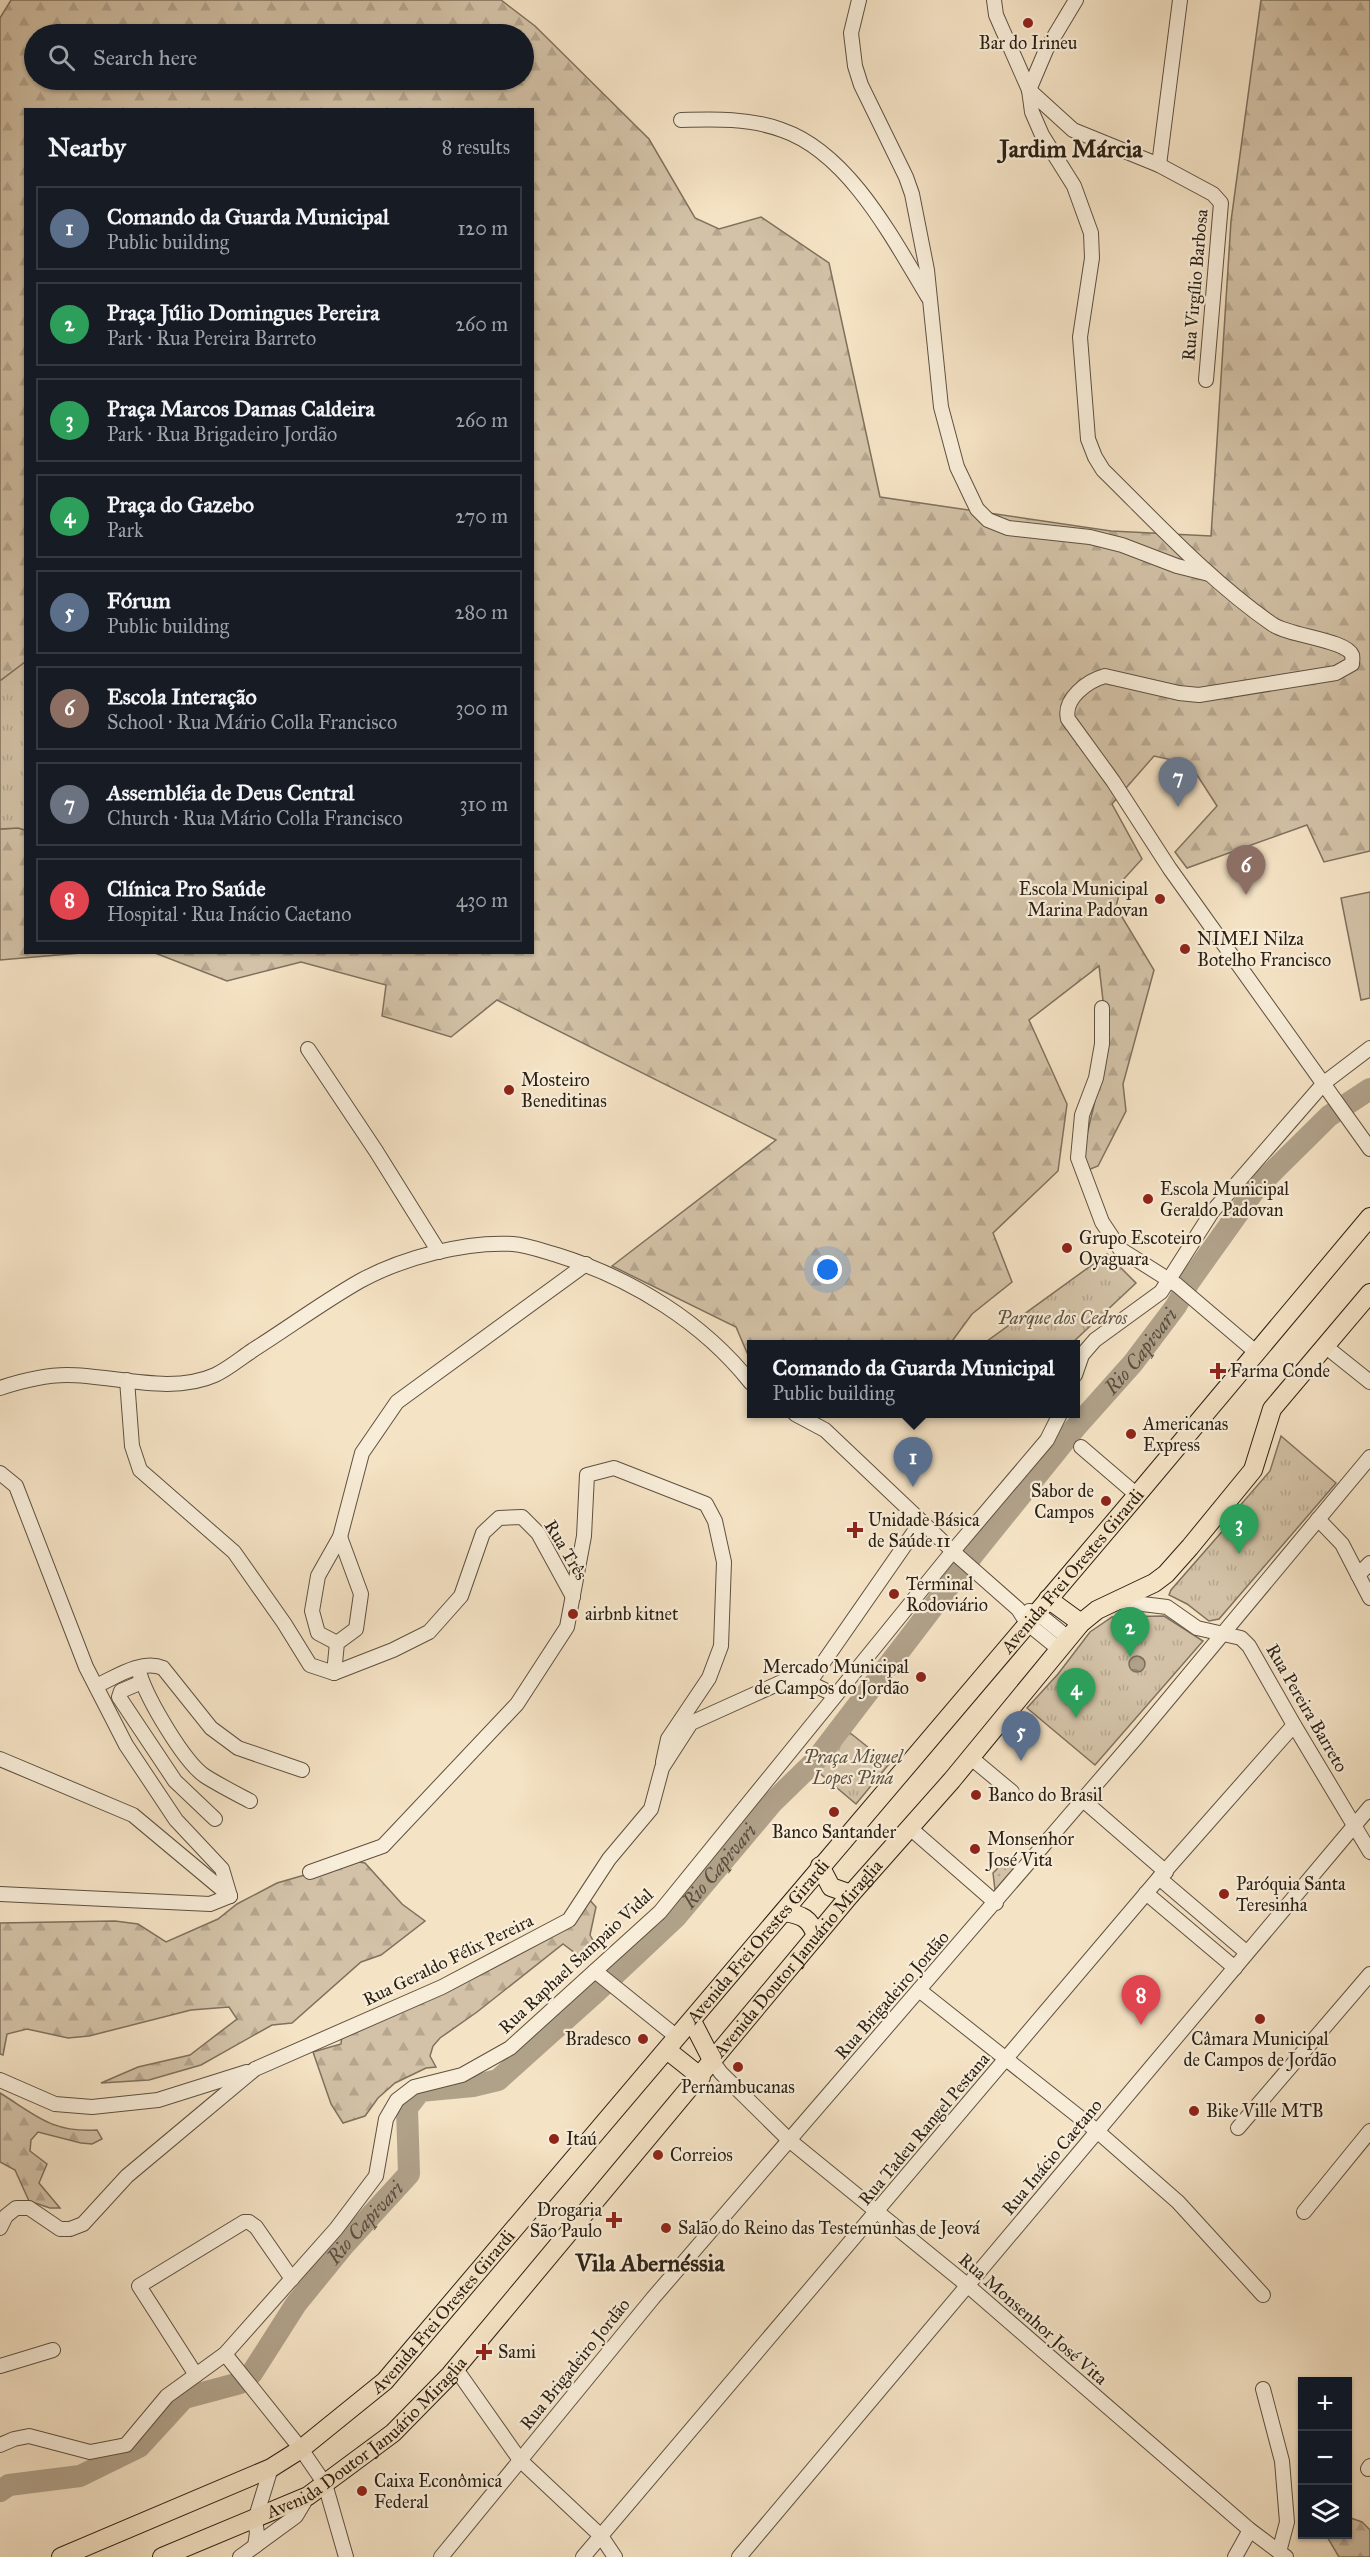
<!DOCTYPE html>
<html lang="en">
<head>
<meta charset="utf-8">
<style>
  :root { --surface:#171b24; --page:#242831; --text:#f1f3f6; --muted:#9ea1a6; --line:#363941; --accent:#2563eb }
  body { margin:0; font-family:"IM FELL Great Primer",serif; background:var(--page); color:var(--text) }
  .controls { position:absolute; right:18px; bottom:18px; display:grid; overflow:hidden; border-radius:0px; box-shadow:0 2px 4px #0004 }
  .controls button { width:54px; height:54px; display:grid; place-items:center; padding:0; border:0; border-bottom:2px solid var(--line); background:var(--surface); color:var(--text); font:30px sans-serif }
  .you { position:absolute; left:828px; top:1270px; width:21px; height:21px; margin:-15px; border:4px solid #fff; border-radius:50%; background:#1a73e8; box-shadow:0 0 0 9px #1a73e833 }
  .badge { display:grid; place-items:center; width:39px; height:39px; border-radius:50%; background:var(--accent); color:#fff; font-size:20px; font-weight:700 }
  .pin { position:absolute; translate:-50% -50px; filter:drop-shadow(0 2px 3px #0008) }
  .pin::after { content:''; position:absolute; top:32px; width:21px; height:18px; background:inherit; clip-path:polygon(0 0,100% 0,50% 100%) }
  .popup { position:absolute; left:747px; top:1340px; width:333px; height:78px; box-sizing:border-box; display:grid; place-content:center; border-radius:0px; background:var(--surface); filter:drop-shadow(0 2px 4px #0005); font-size:20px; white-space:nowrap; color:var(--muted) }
  .popup b { font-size:22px; color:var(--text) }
  .popup::after { content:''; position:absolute; left:50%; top:100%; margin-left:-12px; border:12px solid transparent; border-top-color:var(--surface) }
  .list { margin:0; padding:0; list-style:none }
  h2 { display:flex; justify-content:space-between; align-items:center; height:78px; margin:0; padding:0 24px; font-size:26px }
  h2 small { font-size:20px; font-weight:400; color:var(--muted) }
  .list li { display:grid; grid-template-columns:39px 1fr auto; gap:18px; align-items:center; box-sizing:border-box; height:84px; margin:0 12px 12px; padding:0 12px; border:2px solid var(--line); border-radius:0px }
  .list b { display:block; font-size:22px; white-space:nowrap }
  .list p { margin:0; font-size:20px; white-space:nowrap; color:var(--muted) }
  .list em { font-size:20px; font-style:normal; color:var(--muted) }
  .icon { flex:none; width:33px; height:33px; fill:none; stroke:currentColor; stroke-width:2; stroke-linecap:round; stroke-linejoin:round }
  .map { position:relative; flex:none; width:1370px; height:2557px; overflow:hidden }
  .search { position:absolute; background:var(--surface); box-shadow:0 2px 4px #0004; left:24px; top:24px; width:510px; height:66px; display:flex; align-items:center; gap:15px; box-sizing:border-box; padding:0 21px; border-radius:33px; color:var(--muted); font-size:22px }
  .panel { position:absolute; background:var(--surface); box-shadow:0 2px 4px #0004; left:24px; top:108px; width:510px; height:846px; border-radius:0px }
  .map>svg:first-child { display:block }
  .grass { fill:url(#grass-dots); stroke:#7f715e; stroke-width:1.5 }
  .forest { fill:url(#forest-firs); stroke:#7f715e; stroke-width:1.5; fill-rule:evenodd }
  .park { fill:url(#park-tufts); stroke:#7f715e; stroke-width:1.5 }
  .garden { fill:#d3c2a7; stroke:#7f715e; stroke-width:1.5 }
  .water { fill:url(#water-waves); stroke:#7b6d5a; stroke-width:1.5 }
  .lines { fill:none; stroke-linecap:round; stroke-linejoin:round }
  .river { stroke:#b0a189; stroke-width:22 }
  .minor-casing { stroke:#5e5140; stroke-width:16 }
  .major-casing { stroke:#2b2014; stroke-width:20 }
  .minor { stroke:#f8edd9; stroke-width:14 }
  .major { stroke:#f5e3c5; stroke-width:18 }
  .poi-dot { fill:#8f2418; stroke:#f8edd9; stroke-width:2 }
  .labels { text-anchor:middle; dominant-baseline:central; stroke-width:4.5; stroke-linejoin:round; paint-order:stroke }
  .poi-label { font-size:18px; fill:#2b2014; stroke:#f8edd9; text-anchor:start }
  .street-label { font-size:18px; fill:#2b2014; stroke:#f8edd9 }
  .park-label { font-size:18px; font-style:italic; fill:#5d5140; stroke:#f8edd9 }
  .water-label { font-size:20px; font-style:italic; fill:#5a4d3d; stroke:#f8edd9 }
  .district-label { font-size:24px; font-weight:bold; fill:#2b2014; stroke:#f8edd9 }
</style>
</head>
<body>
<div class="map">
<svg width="1370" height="2557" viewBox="0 0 1370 2557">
  <defs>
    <pattern id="grass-dots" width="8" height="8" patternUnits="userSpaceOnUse" patternTransform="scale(1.5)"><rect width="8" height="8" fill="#d3c2a7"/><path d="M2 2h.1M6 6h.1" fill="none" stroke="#b5a68f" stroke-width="1.8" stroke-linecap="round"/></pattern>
    <pattern id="forest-firs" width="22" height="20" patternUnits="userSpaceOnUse" patternTransform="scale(1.5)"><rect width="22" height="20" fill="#d3c2a7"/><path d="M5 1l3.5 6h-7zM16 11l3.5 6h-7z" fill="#b5a68f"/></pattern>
    <pattern id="park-tufts" width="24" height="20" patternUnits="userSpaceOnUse" patternTransform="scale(1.5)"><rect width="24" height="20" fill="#d3c2a7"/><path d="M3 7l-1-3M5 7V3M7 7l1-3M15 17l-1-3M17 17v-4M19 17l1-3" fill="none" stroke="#b5a68f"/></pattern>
    <pattern id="water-waves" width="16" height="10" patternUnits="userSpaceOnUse" patternTransform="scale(1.5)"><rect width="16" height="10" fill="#b0a189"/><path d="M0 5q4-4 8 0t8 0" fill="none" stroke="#8f836f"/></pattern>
  </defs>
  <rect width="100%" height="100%" fill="#f5e3c5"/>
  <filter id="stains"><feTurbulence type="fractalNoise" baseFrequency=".00333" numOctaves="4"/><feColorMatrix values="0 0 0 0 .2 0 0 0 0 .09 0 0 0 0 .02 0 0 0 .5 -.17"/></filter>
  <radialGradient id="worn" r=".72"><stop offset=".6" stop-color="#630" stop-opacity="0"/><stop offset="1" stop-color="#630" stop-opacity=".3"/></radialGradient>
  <path class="grass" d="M1005 1861 1014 1868 995 1890 993 1873Z"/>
  <g class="forest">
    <path d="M11 0H501L535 26 649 139 695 218 719 229 761 217 829 263 880 497 1111 531 1211 536 1231 221 1261 0H1370V851L1324 862 1307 825 1187 868 1175 852 1217 806 1190 764 1154 756 1112 804 1142 859 1122 881 1116 907 1154 970 1123 1084 1126 1111 1098 1166 1088 1170 1082 1156 1094 1105 1107 1035 1099 966 1029 1020 1067 1104 1058 1171 993 1233 1012 1282 972 1314 950 1344H751V1362L736 1327 612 1266 776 1140 497 1000 451 1037 382 1016 386 985 301 962 227 981 155 953 532 952V110H26V662L0 681V18ZM34 34H524V80H34Z"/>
    <path d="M18 828 25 830 26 952 81 953 0 960V829Z"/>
    <path d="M353 1861 365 1863 402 1904 425 1921 381 1955 361 1962 292 2023 272 2025 201 2065 149 2080 101 2083 138 2067 190 2055 237 2019 229 2007 191 2010 89 2036 68 2038 27 2029 7 2034 3 2055 0 2054V1923L115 1921 138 1924 166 1942 218 1919 237 1904 277 1883Z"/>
    <path d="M586 1896 596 1907 590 1935 595 1944 579 1956 563 1944 477 2012 440 2038 433 2046 430 2056 436 2067 426 2068 395 2083 378 2098 365 2116 343 2123 331 2104 313 2052 341 2044 342 2034 547 1938 582 1913Z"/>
    <path d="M0 2093C36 2115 52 2133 97 2130L102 2139 92 2144 81 2143 38 2132 31 2140 30 2151 47 2164 39 2183 60 2208H50L29 2201 15 2170 0 2162Z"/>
    <path d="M1348 2517 1362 2522 1370 2530V2557H1339L1326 2535 1348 2534Z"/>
  </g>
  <g class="park">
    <path d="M25 662V830L18 828 0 829V681Z"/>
    <path d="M1107 1254 1136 1283 1071 1344H983Z"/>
    <path d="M1281 1436 1336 1483 1219 1619 1209 1621 1187 1604 1169 1595 1171 1590 1233 1519 1231 1516 1270 1471Z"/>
    <path d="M1164 1616 1203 1641 1095 1765 1027 1708 1058 1674 1090 1632 1112 1617Z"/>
    <path d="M849 1732 889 1764 856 1804 817 1771Z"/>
  </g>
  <path class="garden" d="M1370 892V998L1361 1000 1341 898Z"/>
  <circle class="water" cx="1137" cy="1664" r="8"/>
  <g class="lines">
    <path class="river" id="s1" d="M0 2491 9 2485 80 2476 139 2447 184 2398 240 2383 252 2373 296 2304 344 2245 409 2174 407 2108 420 2091 473 2086 498 2080 596 1992 676 1917 772 1803 816 1760 975 1552 1075 1428 1133 1363 1176 1306 1189 1282 1256 1188 1329 1116 1370 1089"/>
    <defs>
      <g id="minor">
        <path d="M859 0 851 33 855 66 861 85 906 177 912 194 927 270 941 407 957 467 977 509 988 520 1008 528 1090 537 1122 545 1177 566 1209 574"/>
        <path d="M994 0 996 15 1029 90 1032 112 1042 135 1074 186 1091 233 1092 258 1080 337 1088 439 1095 457 1103 470C1157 523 1210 581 1272 624 1289 636 1346 640 1352 655 1353 658 1352 661 1352 664L1336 673 1199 695 1179 693 1105 676C1087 681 1063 699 1068 719L1113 781 1170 869 1370 1149"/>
        <path d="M1029 90 1073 130 1159 165 1213 194 1221 203 1206 380"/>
        <path d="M1029 90 1046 50 1076 0"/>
        <path d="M681 120C715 119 750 118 782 130 849 153 893 239 928 297"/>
        <path d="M1159 165 1180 0"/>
        <path d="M1102 1008V1044L1096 1078 1082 1115 1078 1158 1102 1222 1120 1249 1177 1285 1257 1353"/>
        <path d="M308 1049 376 1151 439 1252"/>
        <path d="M1325 1346 1370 1382"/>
        <path d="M1075 1375 1082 1355 1095 1340 1161 1292 1212 1212 1324 1083 1370 1048"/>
        <path d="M127 1380 132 1446 140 1470 234 1552 284 1623 310 1665 334 1673 393 1650 429 1632 461 1596 483 1533 499 1518 522 1517 538 1533 573 1597"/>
        <path d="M0 1388C21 1381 45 1375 67 1375 113 1375 171 1395 215 1375 228 1369 241 1358 253 1350 288 1328 323 1302 360 1281 402 1258 465 1241 513 1244 527 1245 543 1251 557 1255 631 1278 703 1322 751 1383"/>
        <path d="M795 1414 825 1430 959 1557 1018 1609 1027 1623 1059 1649"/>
        <path d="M1081 1447 1137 1495"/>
        <path d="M0 1473 16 1486 86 1667 126 1745 176 1820 222 1869 230 1896"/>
        <path d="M1318 1519 1342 1544 1370 1598"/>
        <path d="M1358 1575 1370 1563"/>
        <path d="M1118 1601 1167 1607 1197 1628 1241 1638 1249 1646 1294 1725 1370 1852"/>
        <path d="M1029 1611 1036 1612 1068 1638"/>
        <path d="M337 1643 318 1633 312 1611 318 1576 340 1537 362 1453 397 1402 586 1264"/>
        <path d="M334 1673 337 1643 356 1629 361 1594 340 1537"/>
        <path d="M140 1675C148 1700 184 1762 205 1776 219 1785 235 1793 250 1801"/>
        <path d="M142 1682 121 1691 119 1697 175 1781 215 1819"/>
        <path d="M809 1683 921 1522"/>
        <path d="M96 1686C116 1677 141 1659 163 1668L211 1728 238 1748 302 1770"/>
        <path d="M970 1757 1012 1792"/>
        <path d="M0 1759 133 1815 230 1896"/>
        <path d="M1083 1800 1166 1872"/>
        <path d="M910 1828 996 1903"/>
        <path d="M310 1872 383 1846 517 1704 567 1627 584 1536 587 1475 614 1468 706 1504 715 1521 724 1562 721 1646 709 1678 668 1739 663 1762"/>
        <path d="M1159 1878 1246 1952"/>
        <path d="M1146 1893 1235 1968"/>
        <path d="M0 1894 210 1904 230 1896"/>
        <path d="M595 1971 677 2037"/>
        <path d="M919 1990 1097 2131 1178 2202 1263 2295"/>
        <path d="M713 2062 721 2073 789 2140 967 2285 1250 2530 1286 2557"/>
        <path d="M0 2080 55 2104 92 2107 158 2100 247 2072"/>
        <path d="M1238 2128 1370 1974"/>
        <path d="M1304 2212 1370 2131"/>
        <path d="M0 2228 6 2216 16 2208H29L60 2229H70L83 2224 127 2176 255 2069 442 1987 569 1920 609 1859 651 1809 662 1768 691 1723 795 1676 835 1695"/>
        <path d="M225 2354 301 2449 325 2484 346 2557"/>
        <path d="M0 2366 53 2350"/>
        <path d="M456 2369 520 2460 601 2536 615 2557"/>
        <path d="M196 2375 139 2286 244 2222H249L256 2227 292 2279"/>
        <path d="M1263 2389 1282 2461 1287 2522 1279 2552"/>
        <path d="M0 2445 14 2439 29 2436 90 2452 126 2445 167 2396 225 2354 336 2229 376 2176 386 2119 397 2100 414 2087 462 2075 510 2048 660 1912 953 1551 1047 1440 1060 1414"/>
        <path d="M1368 2469 1370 2466"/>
        <path d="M255 2546 257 2533 255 2520 271 2468"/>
        <path d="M240 2557 296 2516 308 2496"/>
        <path d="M441 2557 653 2298 1136 1738 1370 1457"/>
        <path d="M583 2557 1159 1878 1294 1725"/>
        <path d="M739 2557 1370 1807"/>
        <path d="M1235 2557 1250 2530"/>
      </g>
      <g id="major">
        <path d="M1048 1599 1081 1623"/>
        <path d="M820 1866 831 1887 851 1894"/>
        <path d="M784 1912C802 1915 810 1918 816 1936"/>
        <path d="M692 2021 713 2062"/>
        <path d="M667 2050 701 2077"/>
        <path id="s2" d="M61 2557 271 2468 301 2449 385 2381 1137 1495 1370 1217"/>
        <path id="s3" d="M162 2557 308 2496 393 2433 450 2375 851 1894 952 1780 1081 1623 1097 1610 1154 1583 1166 1574 1190 1547 1253 1470 1272 1409 1370 1293"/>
      </g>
    </defs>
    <use href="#minor" class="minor-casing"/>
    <use href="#major" class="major-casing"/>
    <use href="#minor" class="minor"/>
    <use href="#major" class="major"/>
  </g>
  <g class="poi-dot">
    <circle cx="1028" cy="23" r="6"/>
    <circle cx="1160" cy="899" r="6"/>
    <circle cx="1185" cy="949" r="6"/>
    <circle cx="509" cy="1090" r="6"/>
    <circle cx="1148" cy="1199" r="6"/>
    <circle cx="1067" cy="1248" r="6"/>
    <path d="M1215 1362h6v6h6v6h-6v6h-6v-6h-6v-6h6z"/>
    <circle cx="1131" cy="1434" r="6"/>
    <circle cx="1106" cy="1501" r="6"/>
    <path d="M852 1521h6v6h6v6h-6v6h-6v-6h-6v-6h6z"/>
    <circle cx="894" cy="1594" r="6"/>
    <circle cx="573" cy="1614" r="6"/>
    <circle cx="921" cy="1677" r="6"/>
    <circle cx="976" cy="1795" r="6"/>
    <circle cx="834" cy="1812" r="6"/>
    <circle cx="975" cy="1849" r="6"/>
    <circle cx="1224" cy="1894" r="6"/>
    <circle cx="1260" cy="2019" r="6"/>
    <circle cx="643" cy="2039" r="6"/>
    <circle cx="738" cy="2067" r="6"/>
    <circle cx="1194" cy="2111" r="6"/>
    <circle cx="554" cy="2139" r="6"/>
    <circle cx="658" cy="2155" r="6"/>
    <path d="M611 2211h6v6h6v6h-6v6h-6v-6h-6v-6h6z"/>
    <circle cx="666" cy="2228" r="6"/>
    <path d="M481 2343h6v6h6v6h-6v6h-6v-6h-6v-6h6z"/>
    <circle cx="362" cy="2491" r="6"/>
  </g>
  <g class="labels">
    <g class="poi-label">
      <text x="1028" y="43" text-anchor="middle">Bar do Irineu</text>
      <text x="1148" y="889" text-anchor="end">Escola Municipal<tspan x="1148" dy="21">Marina Padovan</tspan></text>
      <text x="1197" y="939">NIMEI Nilza<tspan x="1197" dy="21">Botelho Francisco</tspan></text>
      <text x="521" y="1080">Mosteiro<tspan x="521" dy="21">Beneditinas</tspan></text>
      <text x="1160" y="1189">Escola Municipal<tspan x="1160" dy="21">Geraldo Padovan</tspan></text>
      <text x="1079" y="1238">Grupo Escoteiro<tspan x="1079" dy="21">Oyaguara</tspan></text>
      <text x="1230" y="1371">Farma Conde</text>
      <text x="1143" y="1424">Americanas<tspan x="1143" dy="21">Express</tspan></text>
      <text x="1094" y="1491" text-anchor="end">Sabor de<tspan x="1094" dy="21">Campos</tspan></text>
      <text x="868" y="1520">Unidade Básica<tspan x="868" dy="21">de Saúde 11</tspan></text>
      <text x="906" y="1584">Terminal<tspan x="906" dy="21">Rodoviário</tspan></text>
      <text x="585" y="1614">airbnb kitnet</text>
      <text x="909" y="1667" text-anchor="end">Mercado Municipal<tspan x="909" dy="21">de Campos do Jordão</tspan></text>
      <text x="988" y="1795">Banco do Brasil</text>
      <text x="834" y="1832" text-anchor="middle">Banco Santander</text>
      <text x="987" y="1839">Monsenhor<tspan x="987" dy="21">José Vita</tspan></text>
      <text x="1236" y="1884">Paróquia Santa<tspan x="1236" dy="21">Teresinha</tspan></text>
      <text x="631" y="2039" text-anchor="end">Bradesco</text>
      <text x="1260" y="2039" text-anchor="middle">Câmara Municipal<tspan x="1260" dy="21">de Campos de Jordão</tspan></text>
      <text x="738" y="2087" text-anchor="middle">Pernambucanas</text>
      <text x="1206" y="2111">Bike Ville MTB</text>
      <text x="566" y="2139">Itaú</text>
      <text x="670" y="2155">Correios</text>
      <text x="602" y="2210" text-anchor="end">Drogaria<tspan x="602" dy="21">São Paulo</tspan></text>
      <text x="678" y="2228">Salão do Reino das Testemunhas de Jeová</text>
      <text x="498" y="2352">Sami</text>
      <text x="374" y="2481">Caixa Econômica<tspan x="374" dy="21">Federal</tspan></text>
    </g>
    <g class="street-label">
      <text transform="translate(1195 285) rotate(-85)">Rua Virgílio Barbosa</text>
      <text transform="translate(566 1550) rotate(59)">Rua Três</text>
      <text stroke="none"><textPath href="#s2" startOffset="1434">Avenida Frei Orestes Girardi</textPath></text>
      <text transform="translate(1307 1708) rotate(60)">Rua Pereira Barreto</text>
      <text stroke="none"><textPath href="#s2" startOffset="948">Avenida Frei Orestes Girardi</textPath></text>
      <text stroke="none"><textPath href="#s3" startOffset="888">Avenida Doutor Januário Miraglia</textPath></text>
      <text transform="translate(448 1960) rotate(-26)">Rua Geraldo Félix Pereira</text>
      <text transform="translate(576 1961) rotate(-43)">Rua Raphael Sampaio Vidal</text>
      <text transform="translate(892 1995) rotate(-49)">Rua Brigadeiro Jordão</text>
      <text transform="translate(924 2129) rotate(-50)">Rua Tadeu Rangel Pestana</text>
      <text transform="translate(1052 2157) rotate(-50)">Rua Inácio Caetano</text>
      <text stroke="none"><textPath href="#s2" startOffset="462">Avenida Frei Orestes Girardi</textPath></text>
      <text transform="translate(1033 2319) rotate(41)">Rua Monsenhor José Vita</text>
      <text transform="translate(575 2364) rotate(-51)">Rua Brigadeiro Jordão</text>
      <text stroke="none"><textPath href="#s3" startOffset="240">Avenida Doutor Januário Miraglia</textPath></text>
    </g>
    <g class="park-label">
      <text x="1062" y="1318">Parque dos Cedros</text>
      <text x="853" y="1757">Praça Miguel<tspan x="853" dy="21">Lopes Pina</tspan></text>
    </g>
    <g class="water-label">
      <text stroke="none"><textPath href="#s1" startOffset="1683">Rio Capivari</textPath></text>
      <text stroke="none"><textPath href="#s1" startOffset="1017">Rio Capivari</textPath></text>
      <text stroke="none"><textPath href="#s1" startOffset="477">Rio Capivari</textPath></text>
    </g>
    <g class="district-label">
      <text x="1071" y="149">Jardim Márcia</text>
      <text x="650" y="2263">Vila Abernéssia</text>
    </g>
  </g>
  <rect width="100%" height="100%" filter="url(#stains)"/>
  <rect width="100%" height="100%" fill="url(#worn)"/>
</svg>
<div class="controls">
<button>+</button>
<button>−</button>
<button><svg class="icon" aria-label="layers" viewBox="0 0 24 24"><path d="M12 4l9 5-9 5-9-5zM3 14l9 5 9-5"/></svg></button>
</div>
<div class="you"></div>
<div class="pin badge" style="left:913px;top:1487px;background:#5c6f8a">1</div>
<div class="popup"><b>Comando da Guarda Municipal</b>Public building</div>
<div class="pin badge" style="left:1130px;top:1657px;background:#2e9e5b">2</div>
<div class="pin badge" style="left:1239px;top:1554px;background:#2e9e5b">3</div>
<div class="pin badge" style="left:1076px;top:1718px;background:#2e9e5b">4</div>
<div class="pin badge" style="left:1021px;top:1761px;background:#5c6f8a">5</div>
<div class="pin badge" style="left:1246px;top:895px;background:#8d6e63">6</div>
<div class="pin badge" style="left:1178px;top:807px;background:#6b7280">7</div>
<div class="pin badge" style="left:1141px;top:2025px;background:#e0444e">8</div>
<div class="search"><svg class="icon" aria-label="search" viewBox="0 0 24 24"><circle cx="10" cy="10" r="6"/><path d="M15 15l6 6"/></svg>Search here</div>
<section class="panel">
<h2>Nearby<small>8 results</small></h2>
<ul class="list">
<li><span class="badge" style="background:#5c6f8a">1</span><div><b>Comando da Guarda Municipal</b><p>Public building</p></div><em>120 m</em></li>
<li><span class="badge" style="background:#2e9e5b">2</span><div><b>Praça Júlio Domingues Pereira</b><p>Park · Rua Pereira Barreto</p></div><em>260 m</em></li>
<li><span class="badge" style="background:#2e9e5b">3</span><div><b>Praça Marcos Damas Caldeira</b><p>Park · Rua Brigadeiro Jordão</p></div><em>260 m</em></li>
<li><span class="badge" style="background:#2e9e5b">4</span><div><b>Praça do Gazebo</b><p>Park</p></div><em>270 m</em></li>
<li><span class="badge" style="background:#5c6f8a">5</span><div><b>Fórum</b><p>Public building</p></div><em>280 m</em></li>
<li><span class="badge" style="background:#8d6e63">6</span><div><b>Escola Interação</b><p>School · Rua Mário Colla Francisco</p></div><em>300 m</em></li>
<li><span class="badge" style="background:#6b7280">7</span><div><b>Assembléia de Deus Central</b><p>Church · Rua Mário Colla Francisco</p></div><em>310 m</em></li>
<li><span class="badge" style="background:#e0444e">8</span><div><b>Clínica Pro Saúde</b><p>Hospital · Rua Inácio Caetano</p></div><em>430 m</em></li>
</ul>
</section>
</div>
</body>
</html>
